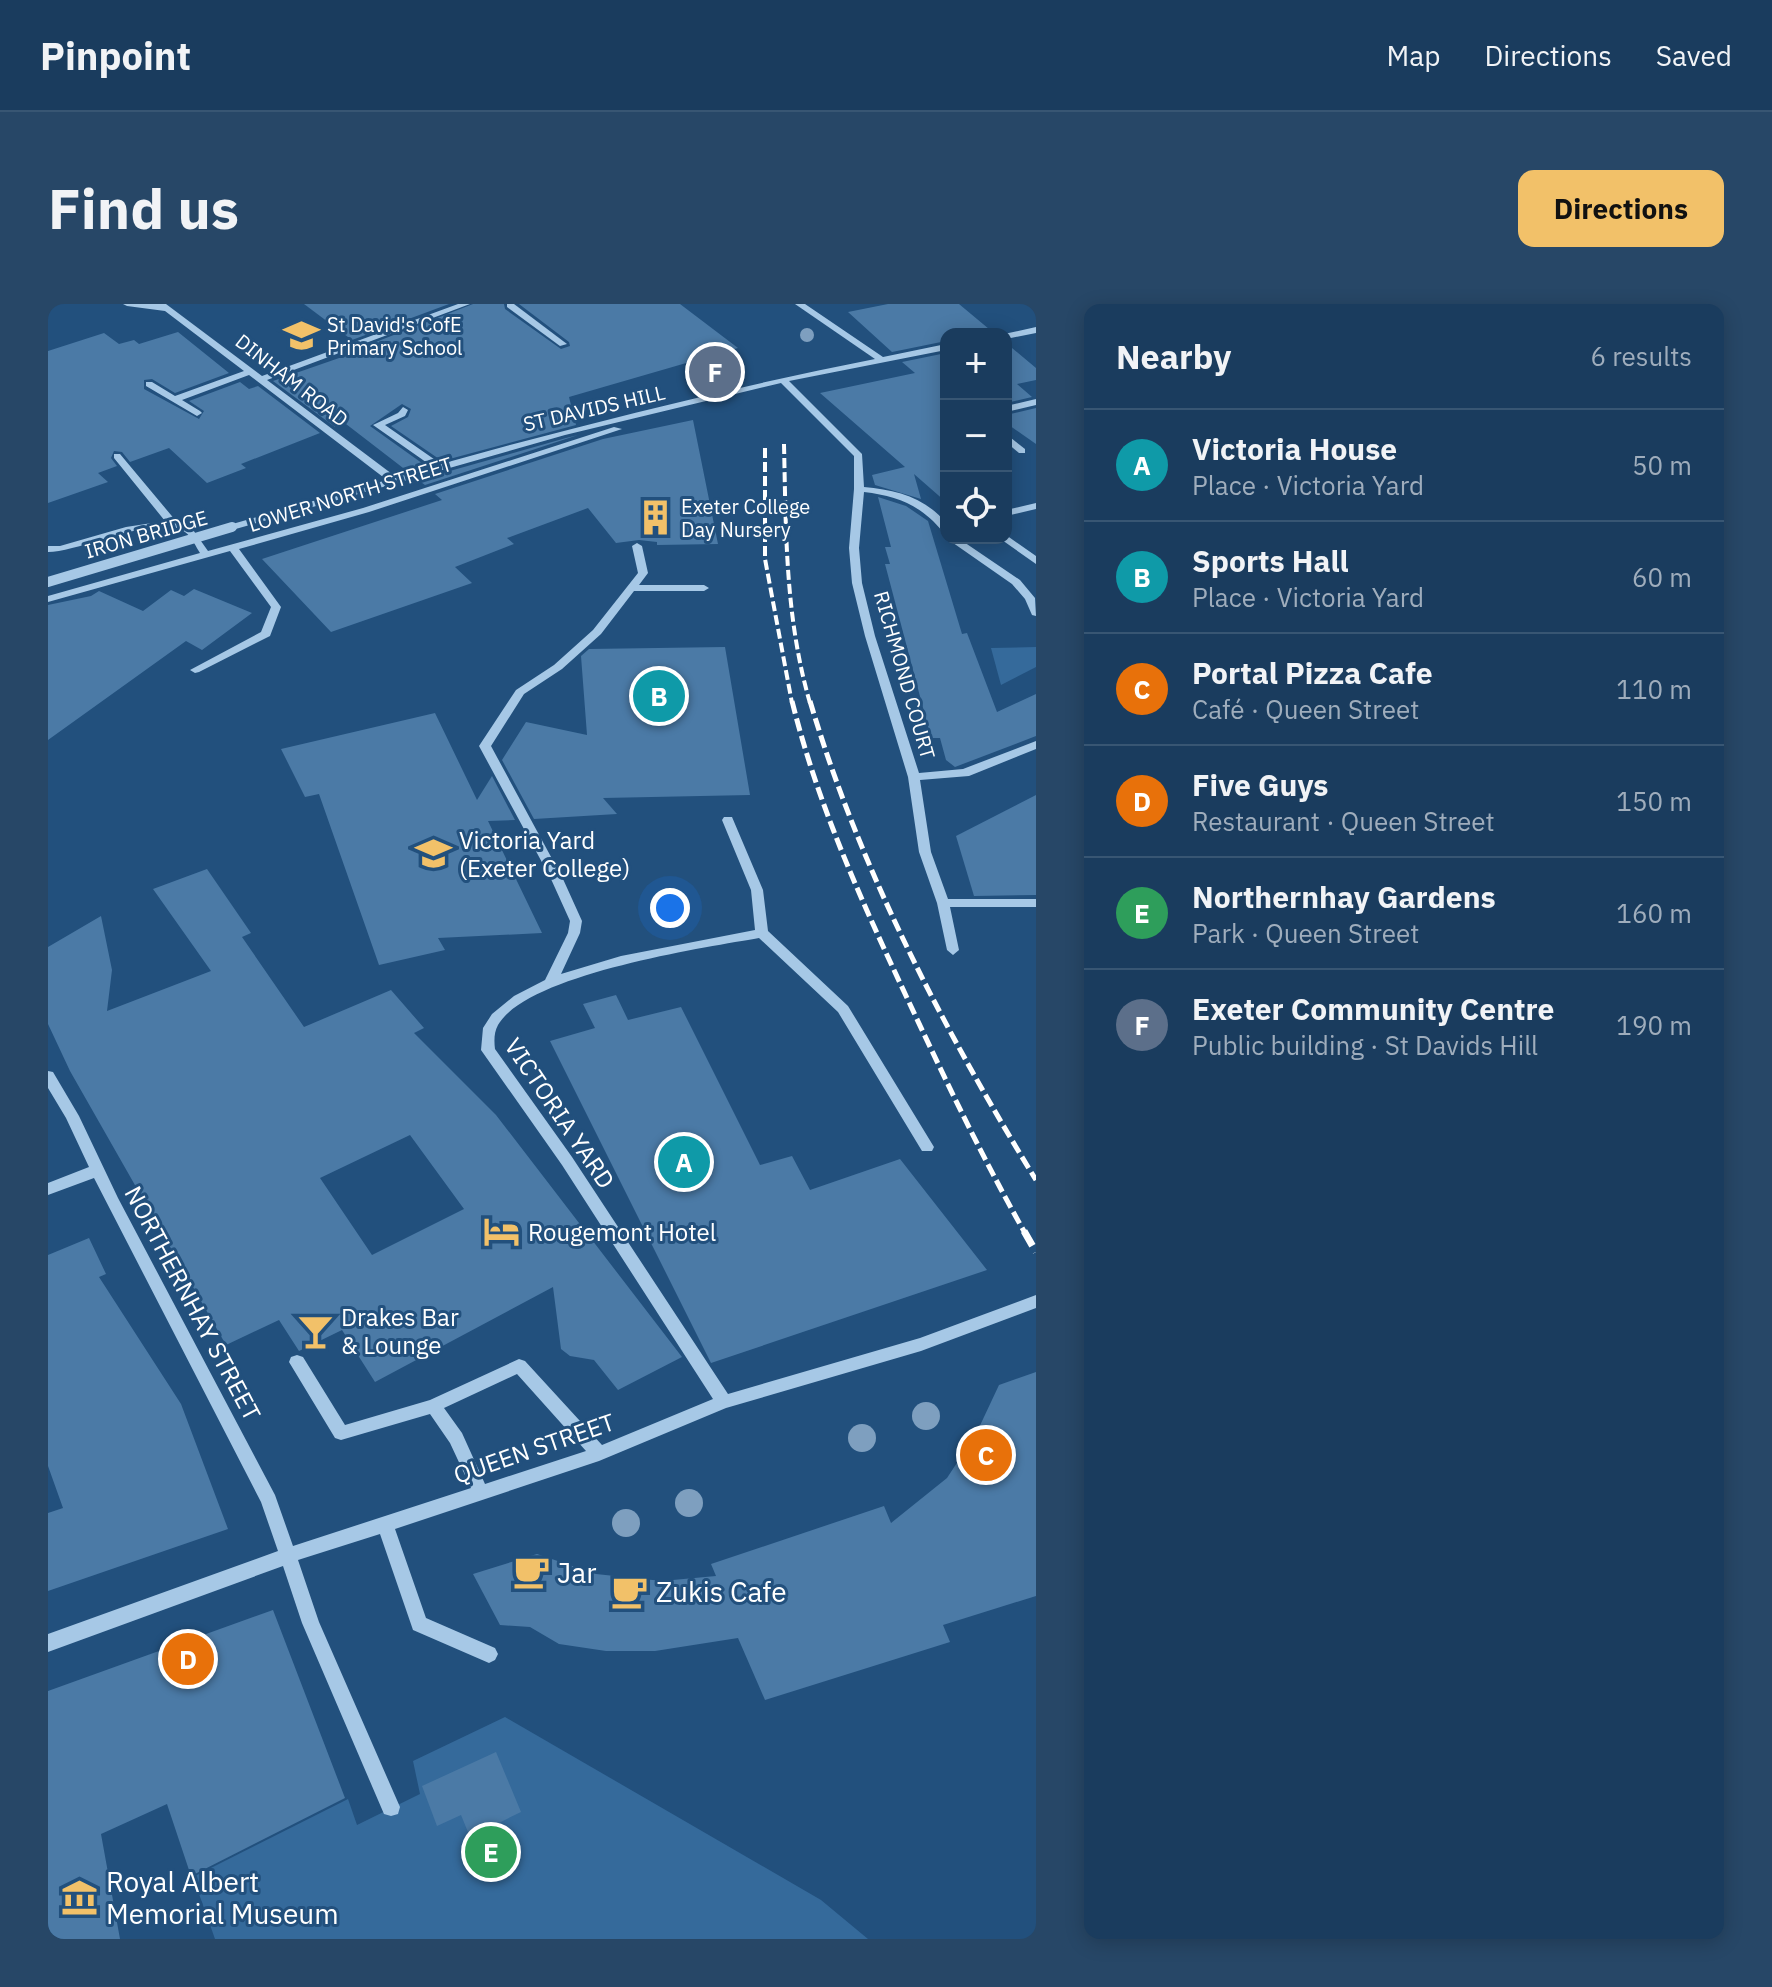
<!DOCTYPE html>
<html lang="en">
<head>
<meta charset="utf-8">
<style>
  :root { --surface:#1a3c5e; --page:#274767; --text:#f1f3f6; --muted:#9fadbc; --line:#385673; --accent:#f2c169 }
  body { margin:0; font-family:"IBM Plex Sans",sans-serif; background:var(--page); color:var(--text) }
  .controls { position:absolute; right:24px; top:24px; display:grid; overflow:hidden; border-radius:16px; box-shadow:0 4px 20px #0003 }
  .controls button { width:72px; height:72px; display:grid; place-items:center; padding:0; border:0; border-bottom:2px solid var(--line); background:var(--surface); color:var(--text); font:40px sans-serif }
  .you { position:absolute; left:622px; top:604px; width:28px; height:28px; margin:-20px; border:6px solid #fff; border-radius:50%; background:#1a73e8; box-shadow:0 0 0 12px #1a73e833 }
  .badge { display:grid; place-items:center; width:52px; height:52px; border-radius:50%; background:var(--accent); color:#fff; font-size:26px; font-weight:700 }
  .pin { position:absolute; translate:-50% -50%; border:4px solid #fff; box-shadow:0 2px 8px #0006 }
  .list { margin:0; padding:0; list-style:none }
  h2 { display:flex; justify-content:space-between; align-items:center; height:104px; margin:0; padding:0 32px; font-size:34px }
  h2 small { font-size:26px; font-weight:400; color:var(--muted) }
  .list li { display:grid; grid-template-columns:52px 1fr auto; gap:24px; align-items:center; box-sizing:border-box; height:112px; padding:0 32px; border-top:2px solid var(--line) }
  .list b { display:block; font-size:30px; white-space:nowrap }
  .list p { margin:0; font-size:26px; white-space:nowrap; color:var(--muted) }
  .list em { font-size:26px; font-style:normal; color:var(--muted) }
  .icon { flex:none; width:44px; height:44px; fill:none; stroke:currentColor; stroke-width:2; stroke-linecap:round; stroke-linejoin:round }
  .map { position:relative; flex:none; width:988px; height:1635px; overflow:hidden; border-radius:16px }
  header { display:flex; align-items:center; gap:48px; box-sizing:border-box; height:112px; padding:0 40px; background:var(--surface); border-bottom:2px solid var(--line) }
  header strong { font-size:38px }
  nav { display:flex; gap:44px; margin-inline-start:auto; font-size:28px }
  .intro { display:flex; align-items:center; justify-content:space-between; box-sizing:border-box; height:192px; padding:0 48px }
  h1 { margin:0; font-size:56px }
  .button { padding:20px 36px; border-radius:16px; background:var(--accent); color:#111; font-size:28px; font-weight:700 }
  main { display:flex; gap:48px; padding:0 48px }
  aside { flex:1; background:var(--surface); border-radius:16px; box-shadow:0 4px 20px #0003 }
  .map>svg:first-child { display:block }
  .green { fill:#356a9b }
  .building { fill:#4b7aa6; fill-rule:evenodd }
  .lines { fill:none; stroke-linecap:round; stroke-linejoin:round }
  .minor { fill:#a6c8e6; fill-rule:evenodd }
  .rail-far2 { stroke:#fff; stroke-width:4; stroke-dasharray:10 4; stroke-linecap:butt }
  .rail-far1 { stroke:#fff; stroke-width:5; stroke-dasharray:13 5; stroke-linecap:butt }
  .rail { stroke:#fff; stroke-width:7; stroke-dasharray:17 7; stroke-linecap:butt }
  .minor-bridge { stroke:#a6c8e6; stroke-width:10 }
  .tree { fill:#7e9fbf }
  .labels { text-anchor:middle; dominant-baseline:central; stroke-width:6; stroke-linejoin:round; paint-order:stroke }
  .far-poi-label { font-size:20px; fill:#fff; stroke:#22507d; text-anchor:start }
  .far-street-label { font-size:20px; fill:#fff; stroke:#22507d }
  .poi-label { font-size:24px; fill:#fff; stroke:#22507d; text-anchor:start }
  .street-label { font-size:24px; fill:#fff; stroke:#22507d }
  .near-poi-label { font-size:28px; fill:#fff; stroke:#22507d; text-anchor:start }
</style>
</head>
<body>
<header>
<strong>Pinpoint</strong>
<nav><a>Map</a><a>Directions</a><a>Saved</a></nav>
</header>
<div class="intro"><h1>Find us</h1><a class="button">Directions</a></div>
<main>
<div class="map">
<svg width="988" height="1635" viewBox="0 0 988 1635">
  <rect width="100%" height="100%" fill="#22507d"/>
  <g class="green">
    <path d="M988 343V363L953 381 943 344Z"/>
    <path d="M457 1413 773 1596 820 1635H167L145 1573 300 1495 309 1521 372 1490 365 1457Z"/>
  </g>
  <g class="building">
    <path d="M256 0H401L304 36Z"/>
    <path d="M425 0H456L457 5 513 45 522 42 521 38 471 0H632L690 44 521 93 528 121 394 157 343 122 360 113 363 105 354 100 322 122 378 162 359 167 298 120 287 123 225 77 317 45 315 43Z"/>
    <path d="M840 0H911L947 30H898V37L844 48 800 8Z"/>
    <path d="M130 28 181 69 127 89 104 75 96 76V85L151 115 156 107 141 97 192 78 201 85 210 82 272 129 193 160 198 164 159 179 121 144 82 158 74 148 66 147 63 154 69 162 50 169 60 178 0 199V47L56 29 71 40 86 36 91 40Z"/>
    <path d="M958 39 988 64V76L969 80 984 93 958 99Z"/>
    <path d="M898 49V198L866 170 873 195 827 181 824 171 857 163 772 89 867 69 854 58Z"/>
    <path d="M988 104V140L958 119V111Z"/>
    <path d="M645 116 670 240 609 241V238L591 236 568 239 540 204 459 234 466 240 407 263 424 279 283 328 214 255 394 196 387 190 555 135Z"/>
    <path d="M530 131 377 181 370 176 518 134Z"/>
    <path d="M830 193 858 202 880 217 914 330 919 329 949 408 988 390V432L907 463 898 456 892 434H883L837 260H842L837 243H843Z"/>
    <path d="M146 285 204 309 154 346 138 337 0 436V301L43 292 51 287 95 307 123 286 136 292Z"/>
    <path d="M677 343 702 491 555 494 569 510 486 515 454 456 478 418 539 431 533 352 541 345Z"/>
    <path d="M387 409 429 496 444 472 467 516 440 517 494 629 390 634 397 646 331 661 271 490 257 493 233 445Z"/>
    <path d="M988 491V591L926 592 908 532Z"/>
    <path d="M159 565 203 629 194 633 256 723 343 686 376 724 366 729 448 811 634 1053 570 1086 546 1056 522 1052 513 1045 505 983 327 1078 294 1026 251 1047 231 1016 178 1041 22 767 0 720V643L53 612 64 666 59 707 163 667 105 585ZM362 831 416 905 324 951 272 874Z"/>
    <path d="M568 691 580 716 633 703 712 861 744 852 762 886 852 855 939 966 663 1059 502 737 547 724 535 700Z"/>
    <path d="M41 934 58 970 51 973 133 1100 180 1225 0 1287V1209L15 1204 0 1162V951Z"/>
    <path d="M988 1068V1292L895 1321 902 1338 717 1396 690 1334 607 1347H558L511 1340 482 1323 452 1321 425 1270 489 1250 548 1270 614 1277 668 1272 663 1260 836 1202 843 1219 899 1174 928 1130 951 1081Z"/>
    <path d="M225 1306 297 1494 143 1572 119 1500 53 1530 72 1635H0V1387Z"/>
    <path d="M448 1448 473 1508 422 1533 413 1511 389 1522 374 1482Z"/>
  </g>
  <g class="lines">
    <g class="minor">
      <path d="M75 0H118L214 72 410 0H422L219 76 348 173 385 163 325 121 350 109 355 103 360 106 357 112 337 121 393 160C536 120 681 84 827 55L747 0H757L835 53 898 40V46L741 77 814 150 816 183C848 186 877 193 898 219V229L895 228C873 201 849 192 816 188L811 244 814 279 827 332 871 469 915 465 988 437V445L921 472 872 476 883 548 900 595H988V603H902L911 646 905 651 899 646 889 599 871 548 860 473 817 332 804 279 801 244 806 185V152L733 79 517 131 184 226 181 225V221L339 176 201 71 134 96 152 107 154 109 149 112 98 82V78H104L127 92 196 67 117 7 79 2Z"/>
      <path d="M459 0H466L519 40 512 42 459 3Z"/>
      <path d="M988 23V29L958 35V30H956Z"/>
      <path d="M988 95V101L958 108V102Z"/>
      <path d="M566 123 574 125 321 208 191 245 233 303 222 332 151 368 147 369 142 366 213 328 223 303 182 247 0 298V292L152 249C148 243 144 233 137 228 112 208 32 248 0 248V242H12L78 223 117 217 66 154V150H72L128 217 143 223 160 247 315 204Z"/>
      <path d="M958 130 977 145V149H971L958 138Z"/>
      <path d="M988 199V205L958 212V206Z"/>
      <path d="M958 231 988 252V260L954 236 953 234H958Z"/>
      <path d="M898 234H910L972 276 987 294 988 312 984 311 977 295 964 280Z"/>
      <path d="M589 239 594 242 600 269 591 281H656L661 284 656 287H586L553 330 514 365 476 390 443 442 515 575 534 617 532 629 513 670 573 652 707 626 703 586 674 516 676 513H684L715 586 720 627 800 702 886 843 884 847H874L790 708 711 634C654 644 480 670 450 721 446 728 446 737 447 745L524 853 680 1090 872 1034 988 991V1004L873 1047 678 1104 551 1157 347 1225 378 1314 447 1344 450 1350 447 1356 441 1359 365 1326 332 1230 250 1256 271 1318 352 1503 350 1510 343 1512 336 1510 254 1319 235 1262 0 1348V1330L230 1247 213 1198 46 874 0 891V879L41 863 18 814 0 784V767L5 768 31 812 70 894 227 1191 245 1242 423 1184 402 1139 382 1110 293 1136 287 1134 241 1058 243 1053 249 1051 255 1053 297 1121 382 1096 471 1055 477 1057 554 1141 665 1095 514 861 433 746 435 724 444 710 466 692 497 676 520 629 522 617 503 575 431 442 468 386 506 361 545 326 590 269 584 242ZM469 1070 538 1147 437 1180 414 1129 396 1104Z"/>
    </g>
    <g class="rail-far2">
      <path d="M736 140C738 228 737 313 762 399"/>
      <path d="M717 144V255L744 399"/>
    </g>
    <g class="rail-far1">
      <path d="M744 397C770 502 814 598 860 696 897 775 934 853 977 929"/>
      <path d="M762 397C812 566 896 726 988 876"/>
    </g>
    <path class="rail" d="M976 927 988 948"/>
    <path class="minor-bridge" d="M0 278 184 223"/>
  </g>
  <g class="tree">
    <circle cx="759" cy="31" r="7"/>
    <circle cx="878" cy="1112" r="14"/>
    <circle cx="814" cy="1134" r="14"/>
    <circle cx="641" cy="1199" r="14"/>
    <circle cx="578" cy="1219" r="14"/>
  </g>
  <defs>
    <symbol id="school-bare" viewBox="-9 -9 18 18"><path d="M0-5L7-2L0 1L-7-2ZM-4 1L0 2.5L4 1V4Q0 6-4 4Z" fill="#f2c169" stroke="#22507d" stroke-width="2.5" paint-order="stroke"/></symbol>
    <symbol id="building-bare" viewBox="-9 -9 18 18"><path d="M-4-6H4V6H1V3H-1V6H-4ZM-2.5-4.3h1.7v1.8h-1.7ZM.8-4.3h1.7v1.8H.8ZM-2.5-1h1.7V.8h-1.7ZM.8-1h1.7V.8H.8Z" fill="#f2c169" stroke="#22507d" stroke-width="2.5" paint-order="stroke"/></symbol>
    <symbol id="university-bare" viewBox="-9 -9 18 18"><path d="M0-5L7-2L0 1L-7-2ZM-4 1L0 2.5L4 1V4Q0 6-4 4Z" fill="#f2c169" stroke="#22507d" stroke-width="2.5" paint-order="stroke"/></symbol>
    <symbol id="hotel-bare" viewBox="-9 -9 18 18"><path d="M-6-4.5h1.5V1H6V5H4.5V3h-9V5H-6ZM-4 0a1.8 1.8 0 1 1 3.6 0ZM.5 0V-2.5h3Q6-2.5 6 0Z" fill="#f2c169" stroke="#22507d" stroke-width="2.5" paint-order="stroke"/></symbol>
    <symbol id="bar-bare" viewBox="-9 -9 18 18"><path d="M-6-5H6L.8 .8V4.5H3.5V6h-7V4.5H-.8V.8Z" fill="#f2c169" stroke="#22507d" stroke-width="2.5" paint-order="stroke"/></symbol>
    <symbol id="cafe-bare" viewBox="-9 -9 18 18"><path d="M-5.5-4.5H6V0H3Q3 3.5 0 3.5H-2.5Q-5.5 3.5-5.5 0ZM3-3.2v2h1.7v-2ZM-6 4.5H4V6H-6Z" fill="#f2c169" stroke="#22507d" stroke-width="2.5" paint-order="stroke"/></symbol>
    <symbol id="museum-bare" viewBox="-9 -9 18 18"><path d="M0-6L6-3V-2H-6V-3ZM-5-1h2V3h-2ZM-1-1h2V3h-2ZM3-1h2V3H3ZM-6 4H6V6H-6Z" fill="#f2c169" stroke="#22507d" stroke-width="2.5" paint-order="stroke"/></symbol>
  </defs>
  <g fill-rule="evenodd">
    <use href="#school-bare" x="228" y="6" width="51" height="51"/>
    <use href="#building-bare" x="582" y="188" width="51" height="51"/>
    <use href="#university-bare" x="360" y="524" width="51" height="51"/>
    <use href="#hotel-bare" x="428" y="902" width="51" height="51"/>
    <use href="#bar-bare" x="242" y="1002" width="51" height="51"/>
    <use href="#cafe-bare" x="458" y="1242" width="51" height="51"/>
    <use href="#cafe-bare" x="556" y="1262" width="51" height="51"/>
    <use href="#museum-bare" x="6" y="1568" width="51" height="51"/>
  </g>
  <g class="labels">
    <g class="far-poi-label">
      <text x="279" y="20">St David's CofE<tspan x="279" dy="23">Primary School</tspan></text>
      <text x="633" y="202">Exeter College<tspan x="633" dy="23">Day Nursery</tspan></text>
    </g>
    <g class="far-street-label">
      <text transform="translate(244 76) rotate(38)">DINHAM ROAD</text>
      <text transform="translate(546 104) rotate(-13)">ST DAVIDS HILL</text>
      <text transform="translate(302 190) rotate(-17)">LOWER NORTH STREET</text>
      <text transform="translate(98 230) rotate(-16)">IRON BRIDGE</text>
      <text transform="translate(857 371) rotate(74)">RICHMOND COURT</text>
    </g>
    <g class="poi-label">
      <text x="411" y="536">Victoria Yard<tspan x="411" dy="28">(Exeter College)</tspan></text>
      <text x="480" y="928">Rougemont Hotel</text>
      <text x="293" y="1013">Drakes Bar<tspan x="293" dy="28">&amp; Lounge</tspan></text>
    </g>
    <g class="street-label">
      <text transform="translate(512 809) rotate(56)">VICTORIA YARD</text>
      <text transform="translate(145 999) rotate(62)">NORTHERNHAY STREET</text>
      <text transform="translate(486 1144) rotate(-19)">QUEEN STREET</text>
    </g>
    <g class="near-poi-label">
      <text x="509" y="1268">Jar</text>
      <text x="608" y="1287">Zukis Cafe</text>
      <text x="58" y="1577">Royal Albert<tspan x="58" dy="32">Memorial Museum</tspan></text>
    </g>
  </g>
</svg>
<div class="controls">
<button>+</button>
<button>−</button>
<button><svg class="icon" aria-label="locate" viewBox="0 0 24 24"><circle cx="12" cy="12" r="6"/><path d="M12 2v4M12 18v4M2 12h4M18 12h4"/></svg></button>
</div>
<div class="you"></div>
<div class="pin badge" style="left:636px;top:858px;background:#0f9aa8">A</div>
<div class="pin badge" style="left:611px;top:392px;background:#0f9aa8">B</div>
<div class="pin badge" style="left:938px;top:1151px;background:#e8710a">C</div>
<div class="pin badge" style="left:140px;top:1355px;background:#e8710a">D</div>
<div class="pin badge" style="left:443px;top:1548px;background:#2e9e5b">E</div>
<div class="pin badge" style="left:667px;top:68px;background:#5c6f8a">F</div>
</div>
<aside>
<h2>Nearby<small>6 results</small></h2>
<ul class="list">
<li><span class="badge" style="background:#0f9aa8">A</span><div><b>Victoria House</b><p>Place · Victoria Yard</p></div><em>50 m</em></li>
<li><span class="badge" style="background:#0f9aa8">B</span><div><b>Sports Hall</b><p>Place · Victoria Yard</p></div><em>60 m</em></li>
<li><span class="badge" style="background:#e8710a">C</span><div><b>Portal Pizza Cafe</b><p>Café · Queen Street</p></div><em>110 m</em></li>
<li><span class="badge" style="background:#e8710a">D</span><div><b>Five Guys</b><p>Restaurant · Queen Street</p></div><em>150 m</em></li>
<li><span class="badge" style="background:#2e9e5b">E</span><div><b>Northernhay Gardens</b><p>Park · Queen Street</p></div><em>160 m</em></li>
<li><span class="badge" style="background:#5c6f8a">F</span><div><b>Exeter Community Centre</b><p>Public building · St Davids Hill</p></div><em>190 m</em></li>
</ul>
</aside>
</main>
</body>
</html>
